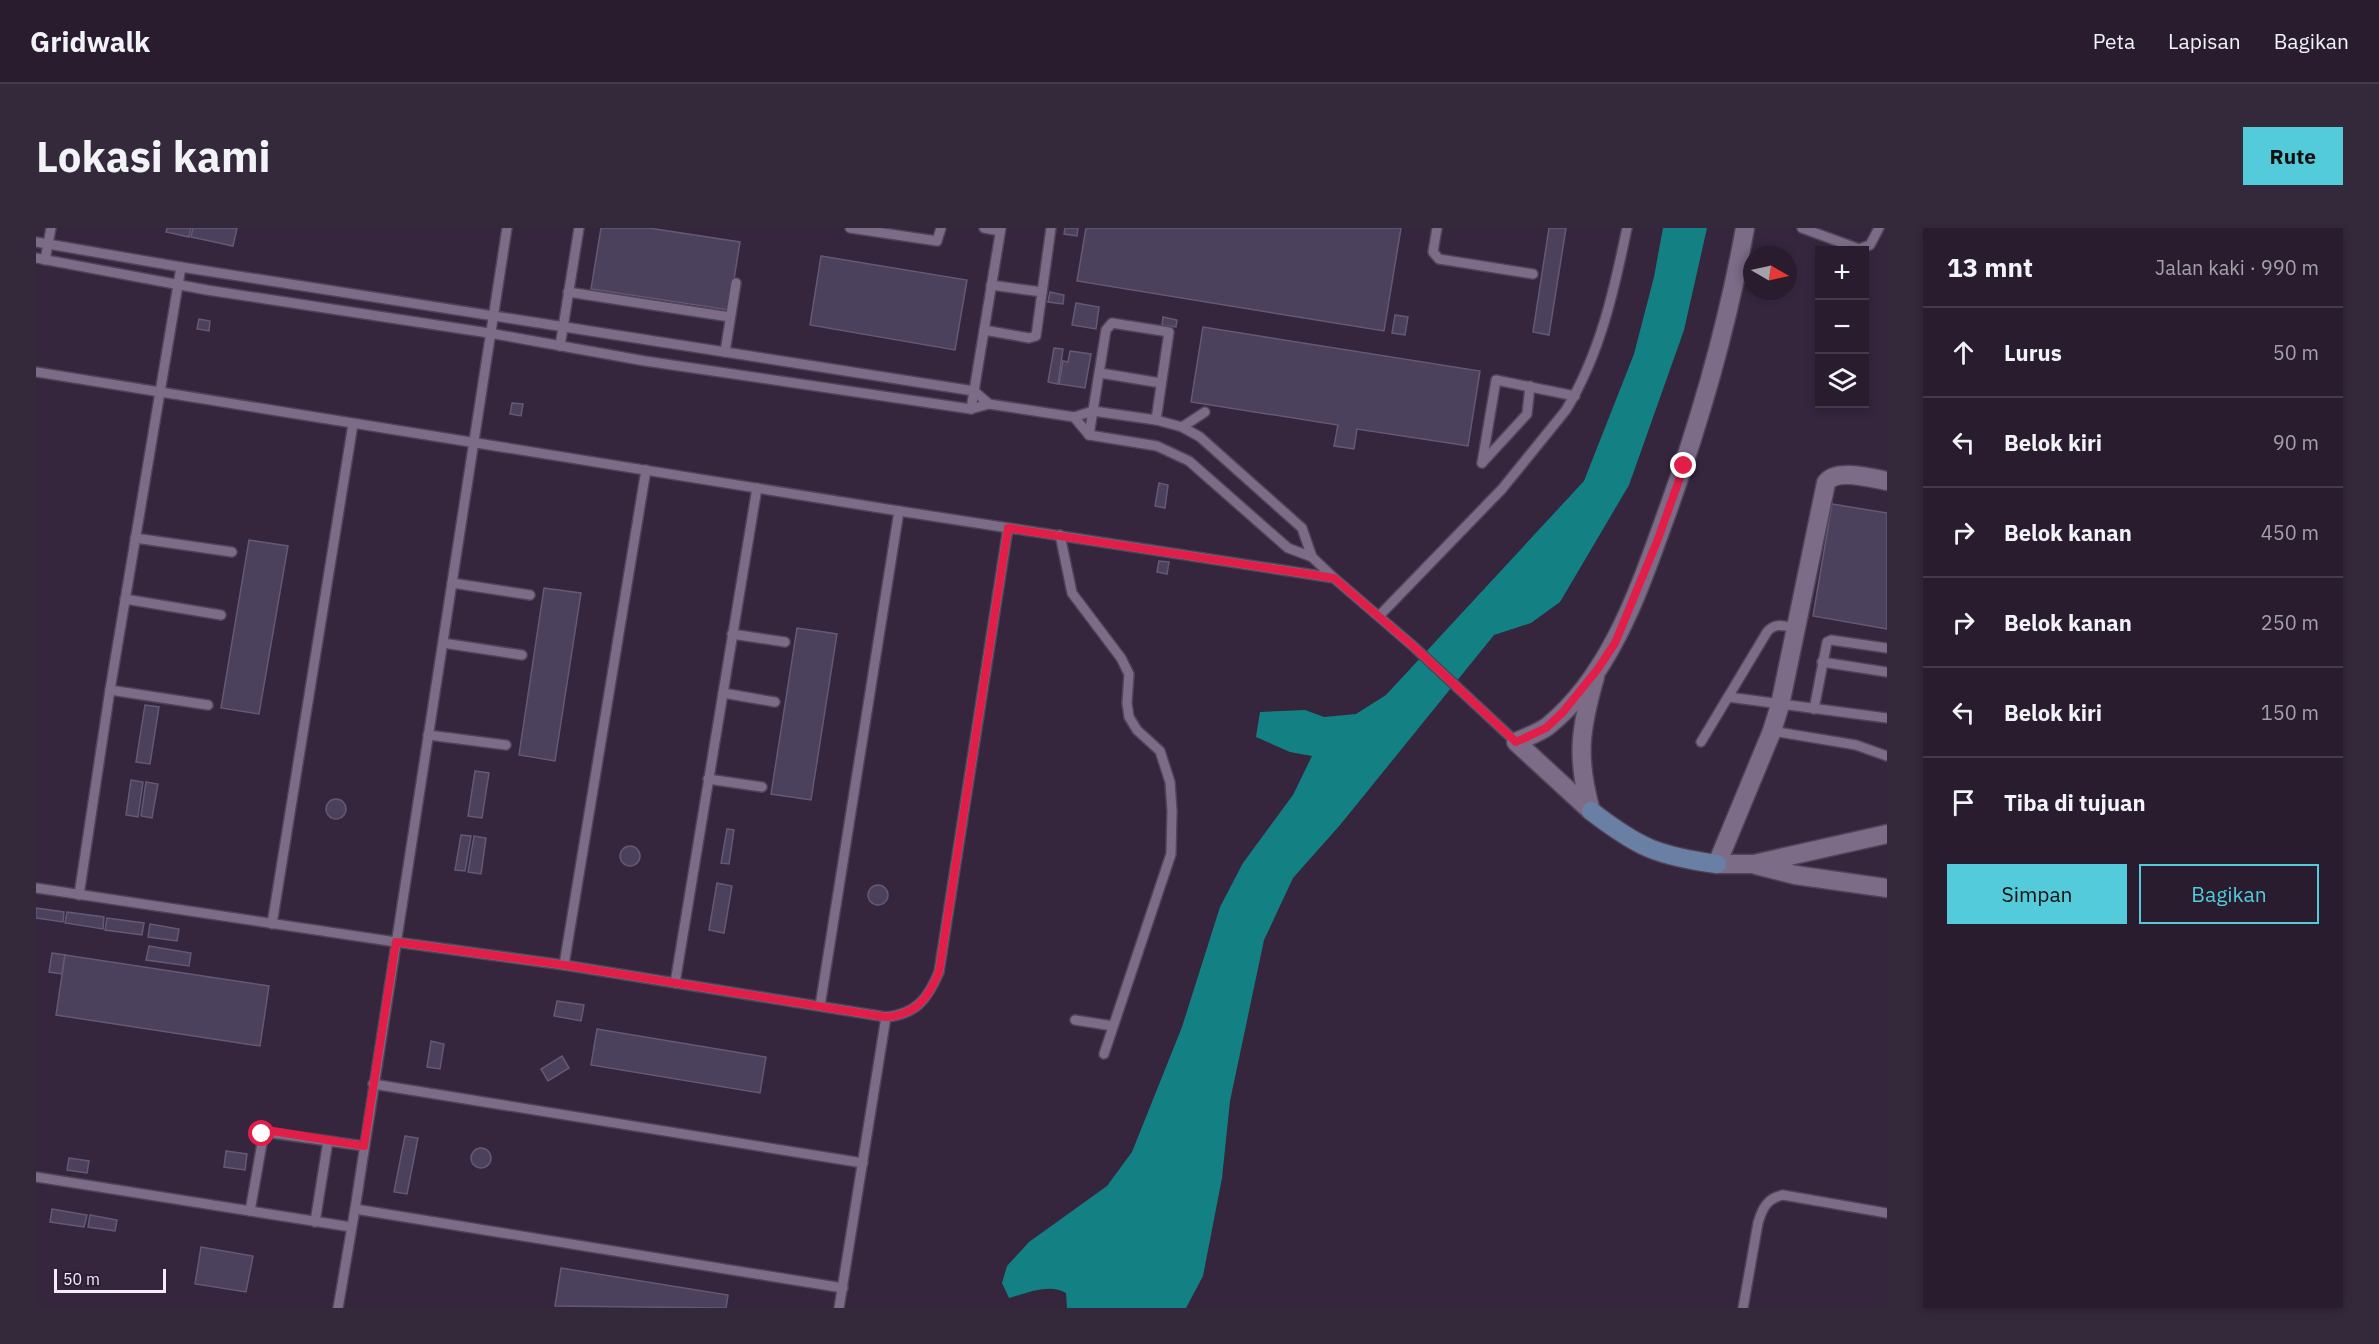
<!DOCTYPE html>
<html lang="id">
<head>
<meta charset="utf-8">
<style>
  :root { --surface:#281c2e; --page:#34293a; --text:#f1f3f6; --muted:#a5a1aa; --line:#443a4a; --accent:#53cbda }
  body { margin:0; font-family:"IBM Plex Sans",sans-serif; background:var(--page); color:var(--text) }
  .controls { position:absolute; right:18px; top:18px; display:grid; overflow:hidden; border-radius:0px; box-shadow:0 3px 9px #0003 }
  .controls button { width:54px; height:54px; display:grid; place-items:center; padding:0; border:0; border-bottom:2px solid var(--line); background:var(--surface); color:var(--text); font:30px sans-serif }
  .compass { position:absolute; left:1707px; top:18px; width:54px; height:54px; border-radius:50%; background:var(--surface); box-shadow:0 3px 9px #0003; rotate:99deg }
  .scale { position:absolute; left:18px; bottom:15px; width:112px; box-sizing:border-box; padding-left:6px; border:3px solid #f5ebfb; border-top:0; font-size:16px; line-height:21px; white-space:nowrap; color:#f5ebfb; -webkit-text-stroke:4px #2b1d34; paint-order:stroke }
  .stop { position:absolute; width:18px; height:18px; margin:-14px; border:4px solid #e11d48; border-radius:50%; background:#fff }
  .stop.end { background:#e11d48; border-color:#fff; box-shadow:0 2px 6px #0008 }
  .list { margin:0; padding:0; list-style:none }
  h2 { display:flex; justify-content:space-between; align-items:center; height:78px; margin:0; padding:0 24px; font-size:26px }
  h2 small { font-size:20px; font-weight:400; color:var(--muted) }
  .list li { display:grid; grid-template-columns:39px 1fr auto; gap:18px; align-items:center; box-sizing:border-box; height:90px; padding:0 24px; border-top:2px solid var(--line) }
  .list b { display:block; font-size:22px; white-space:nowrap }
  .list em { font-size:20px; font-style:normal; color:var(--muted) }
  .actions { display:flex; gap:12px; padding:18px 24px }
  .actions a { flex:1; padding:14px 0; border:2px solid var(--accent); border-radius:0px; text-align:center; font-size:21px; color:var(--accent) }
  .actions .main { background:var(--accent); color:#111 }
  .icon { flex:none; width:33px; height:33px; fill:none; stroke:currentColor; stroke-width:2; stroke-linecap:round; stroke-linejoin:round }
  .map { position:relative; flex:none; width:1851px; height:1080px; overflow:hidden; border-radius:0px }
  header { display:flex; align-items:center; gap:36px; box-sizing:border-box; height:84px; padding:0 30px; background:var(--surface); border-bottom:2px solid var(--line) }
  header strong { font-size:28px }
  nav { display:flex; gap:33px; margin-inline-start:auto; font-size:21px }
  .intro { display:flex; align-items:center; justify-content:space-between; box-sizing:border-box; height:144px; padding:0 36px }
  h1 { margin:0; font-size:42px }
  .button { padding:15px 27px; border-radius:0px; background:var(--accent); color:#111; font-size:21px; font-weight:700 }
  main { display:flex; gap:36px; padding:0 36px }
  aside { flex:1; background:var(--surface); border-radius:0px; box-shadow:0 3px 9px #0003 }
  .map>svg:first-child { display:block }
  .water { fill:#138184 }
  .building { fill:#4c415c; stroke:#645975; stroke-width:1.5 }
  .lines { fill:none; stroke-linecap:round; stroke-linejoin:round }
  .lane-casing { stroke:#504458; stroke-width:12 }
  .street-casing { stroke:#504458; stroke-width:21 }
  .secondary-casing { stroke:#504458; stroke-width:21 }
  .lane { stroke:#7d6c88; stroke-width:9 }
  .street { stroke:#7d6c88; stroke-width:18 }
  .secondary { stroke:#6a7fa4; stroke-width:18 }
  .route { stroke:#e11d48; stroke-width:8 }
</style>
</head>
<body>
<header>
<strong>Gridwalk</strong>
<nav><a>Peta</a><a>Lapisan</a><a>Bagikan</a></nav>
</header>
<div class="intro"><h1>Lokasi kami</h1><a class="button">Rute</a></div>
<main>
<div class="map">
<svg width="1851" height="1080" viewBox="0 0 1851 1080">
  <rect width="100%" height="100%" fill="#35263e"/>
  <path class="water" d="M1627 0H1671L1648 102 1593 257 1524 374 1495 395 1458 407 1304 597 1257 650 1228 712 1194 873 1186 950 1167 1048 1150 1080H1031L1030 1065C1013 1055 991 1065 973 1070L966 1055 971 1038 993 1014 1071 958 1096 924 1146 799 1184 679 1207 635 1257 567 1276 528 1254 524 1220 509 1224 484 1269 482 1288 489 1320 486 1350 467 1548 253 1598 126 1618 49Z"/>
  <g class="building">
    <path d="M131 0H155L153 9 130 4Z"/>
    <path d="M157 0H201L197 18 155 9Z"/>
    <path d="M565 0H613L704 14 693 82 555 61Z"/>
    <path d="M1029 0H1042L1041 8 1028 6Z"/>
    <path d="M1050 0H1365L1348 103 1041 53Z"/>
    <path d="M1513 0H1530L1513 107 1497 104Z"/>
    <path d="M785 28 931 52 919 122 774 97Z"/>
    <path d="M1014 64 1028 67 1027 76 1012 74Z"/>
    <path d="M1040 75 1063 79 1060 101 1036 97Z"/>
    <path d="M1359 87 1372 89 1369 107 1356 105Z"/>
    <path d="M1127 89 1141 92 1140 99 1126 97Z"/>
    <path d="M163 91 174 93 173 103 161 101Z"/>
    <path d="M1167 99 1444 143 1432 218 1321 201 1318 221 1298 218 1302 197 1155 174Z"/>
    <path d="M1018 120 1027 121 1022 156 1012 154Z"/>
    <path d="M1034 123 1055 126 1049 160 1023 156 1027 133 1032 134Z"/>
    <path d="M476 175 487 176 485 188 474 186Z"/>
    <path d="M1123 255 1132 257 1129 280 1119 278Z"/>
    <path d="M1796 276 1851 285V401L1777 388Z"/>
    <path d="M213 312 252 318 223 486 185 480Z"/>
    <path d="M1123 333 1133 334 1131 346 1121 344Z"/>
    <path d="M508 360 545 365 519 533 483 527Z"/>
    <path d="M761 400 801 406 775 572 735 566Z"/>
    <path d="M109 477 123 479 114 536 100 534Z"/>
    <path d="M439 543 453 545 446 590 432 588Z"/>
    <path d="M95 552 107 554 102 589 90 587Z"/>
    <path d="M110 554 122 556 116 590 105 588Z"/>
    <circle cx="300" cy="581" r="10"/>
    <path d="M691 601 698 602 693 636 685 635Z"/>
    <path d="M425 607 435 608 429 643 419 642Z"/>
    <path d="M438 608 450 610 445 646 432 644Z"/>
    <circle cx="594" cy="628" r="10"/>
    <path d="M681 655 696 658 688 705 673 702Z"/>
    <circle cx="842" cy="667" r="10"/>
    <path d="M0 680 28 684 27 694 0 690Z"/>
    <path d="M31 684 68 689 67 701 29 695Z"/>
    <path d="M71 690 108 695 106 707 69 702Z"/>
    <path d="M114 696 143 701 141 713 112 709Z"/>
    <path d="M113 718 155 725 153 738 110 732Z"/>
    <path d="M16 725 29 727 26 746 13 744Z"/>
    <path d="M29 727 233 758 224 818 20 787Z"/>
    <path d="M521 773 548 777 545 793 518 788Z"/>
    <path d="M561 801 730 829 724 865 555 837Z"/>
    <path d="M395 813 408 816 404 841 391 839Z"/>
    <path d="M526 828 533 840 512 853 505 841Z"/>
    <path d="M369 908 382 910 371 966 358 964Z"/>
    <circle cx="445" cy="930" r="10"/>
    <path d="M190 923 211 926 209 942 188 939Z"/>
    <path d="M33 930 53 933 51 945 31 942Z"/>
    <path d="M16 981 51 987 48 999 14 994Z"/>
    <path d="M54 987 81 992 79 1003 52 999Z"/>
    <path d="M165 1019 217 1028 210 1064 159 1056Z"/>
    <path d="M525 1040 692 1067 690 1080 519 1078Z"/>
  </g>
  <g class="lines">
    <defs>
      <g id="lane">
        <path d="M814 0 901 13 905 0"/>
        <path d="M948 0 964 3"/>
        <path d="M1401 0 1397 24 1403 31 1497 46"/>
        <path d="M1766 0 1823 21 1834 17 1843 0"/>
        <path d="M0 14 145 39 938 163 953 176"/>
        <path d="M0 30 171 62 453 105 609 133 935 181 953 176 1038 189 1057 183 1120 192 1146 199 1164 209 1266 300 1276 329"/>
        <path d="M9 32 15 0"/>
        <path d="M955 57 1006 64"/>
        <path d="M532 64 694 89"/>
        <path d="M948 102 993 110 1000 108 1015 0"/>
        <path d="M524 118 543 0"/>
        <path d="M689 124 700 55"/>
        <path d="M0 144 863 283 1298 350 1377 418 1480 514"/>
        <path d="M1064 145 1125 155"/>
        <path d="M935 181 965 0"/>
        <path d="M1038 189 1053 207 1121 218 1153 233 1252 320 1276 329 1298 350"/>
        <path d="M1146 199 1169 184"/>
        <path d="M1053 207 1070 102 1076 95 1133 104 1120 192"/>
        <path d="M1446 235 1460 152 1539 168"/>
        <path d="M1446 235 1491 186 1494 158"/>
        <path d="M1024 307 1036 365 1085 430 1093 446 1091 475 1093 489 1101 502 1124 523 1134 554 1136 583 1135 626 1068 826"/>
        <path d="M99 310 196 324"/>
        <path d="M416 355 494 367"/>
        <path d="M89 371 185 387"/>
        <path d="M1343 388 1466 261 1530 182C1564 126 1578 63 1591 0"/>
        <path d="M696 406 749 414"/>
        <path d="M407 415 486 427"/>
        <path d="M1786 434 1851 444"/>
        <path d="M74 462 172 477"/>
        <path d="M687 465 739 474"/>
        <path d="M1692 469 1851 490"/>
        <path d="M1778 481 1791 414 1795 412 1851 420"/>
        <path d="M1736 503 1820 517 1851 528"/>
        <path d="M392 507 470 517"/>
        <path d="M1665 514 1731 404C1739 394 1748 398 1759 400"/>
        <path d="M672 551 726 559"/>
        <path d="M0 660 360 714 528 737 850 789C881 786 892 770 903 744L972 300"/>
        <path d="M43 667 74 462 145 39"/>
        <path d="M236 696 317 196"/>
        <path d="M528 737 610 242"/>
        <path d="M639 755 721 260"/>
        <path d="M784 778 863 283"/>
        <path d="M1039 792 1077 798"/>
        <path d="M337 856 827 935"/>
        <path d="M0 949 315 999"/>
        <path d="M319 981 807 1060"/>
        <path d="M214 983 228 904 328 918"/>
        <path d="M279 994 292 913"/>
        <path d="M302 1080 319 981 471 0"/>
        <path d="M803 1080 850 789"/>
        <path d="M1707 1080 1722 995C1726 981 1731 970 1747 967L1851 985"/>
      </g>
      <g id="street">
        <path d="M1851 253C1836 250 1799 240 1790 255L1744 477 1736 503 1681 636H1718L1851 606"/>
        <path d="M1555 583 1480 514C1490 509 1503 505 1512 498 1574 448 1603 362 1629 290 1664 194 1691 100 1709 0"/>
        <path d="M1555 583C1540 530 1544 501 1559 449"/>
        <path d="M1720 637 1759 647 1851 660"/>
      </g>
      <path id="secondary" d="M1555 583C1603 620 1622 628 1681 636"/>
    </defs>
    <use href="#lane" class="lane-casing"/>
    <use href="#street" class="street-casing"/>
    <use href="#secondary" class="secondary-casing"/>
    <use href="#lane" class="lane"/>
    <use href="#street" class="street"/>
    <use href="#secondary" class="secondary"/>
  </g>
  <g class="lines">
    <path class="route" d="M226 906 231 902 328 918 360 714 528 737 850 789C881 786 892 770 903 744L972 300 1298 350 1377 418 1480 514 1510 500 1527 484 1561 442 1579 415 1622 311 1648 238"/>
  </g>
</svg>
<div class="controls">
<button>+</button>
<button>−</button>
<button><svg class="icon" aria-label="layers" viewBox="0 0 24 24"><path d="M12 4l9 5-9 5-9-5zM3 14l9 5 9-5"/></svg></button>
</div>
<svg class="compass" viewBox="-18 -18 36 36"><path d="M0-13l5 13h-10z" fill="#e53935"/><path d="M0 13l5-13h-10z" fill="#a5a1aa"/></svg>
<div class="scale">50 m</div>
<div class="stop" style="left:226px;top:906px"></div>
<div class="stop end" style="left:1648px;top:238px"></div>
</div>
<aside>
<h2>13 mnt<small>Jalan kaki · 990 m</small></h2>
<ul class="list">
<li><svg class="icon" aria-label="ahead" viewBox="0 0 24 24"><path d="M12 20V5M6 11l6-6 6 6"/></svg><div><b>Lurus</b></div><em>50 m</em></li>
<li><svg class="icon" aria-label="left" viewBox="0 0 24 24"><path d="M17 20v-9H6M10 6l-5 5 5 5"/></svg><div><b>Belok kiri</b></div><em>90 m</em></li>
<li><svg class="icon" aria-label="right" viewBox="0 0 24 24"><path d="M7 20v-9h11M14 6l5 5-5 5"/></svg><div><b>Belok kanan</b></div><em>450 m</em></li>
<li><svg class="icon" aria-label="right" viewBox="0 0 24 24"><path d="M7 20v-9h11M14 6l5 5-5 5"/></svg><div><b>Belok kanan</b></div><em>250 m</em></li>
<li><svg class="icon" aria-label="left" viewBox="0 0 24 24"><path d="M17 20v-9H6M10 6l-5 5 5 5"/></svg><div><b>Belok kiri</b></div><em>150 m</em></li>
<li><svg class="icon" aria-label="arrive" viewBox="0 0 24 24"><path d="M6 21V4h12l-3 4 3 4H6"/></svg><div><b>Tiba di tujuan</b></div></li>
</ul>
<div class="actions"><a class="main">Simpan</a><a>Bagikan</a></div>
</aside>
</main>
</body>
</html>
